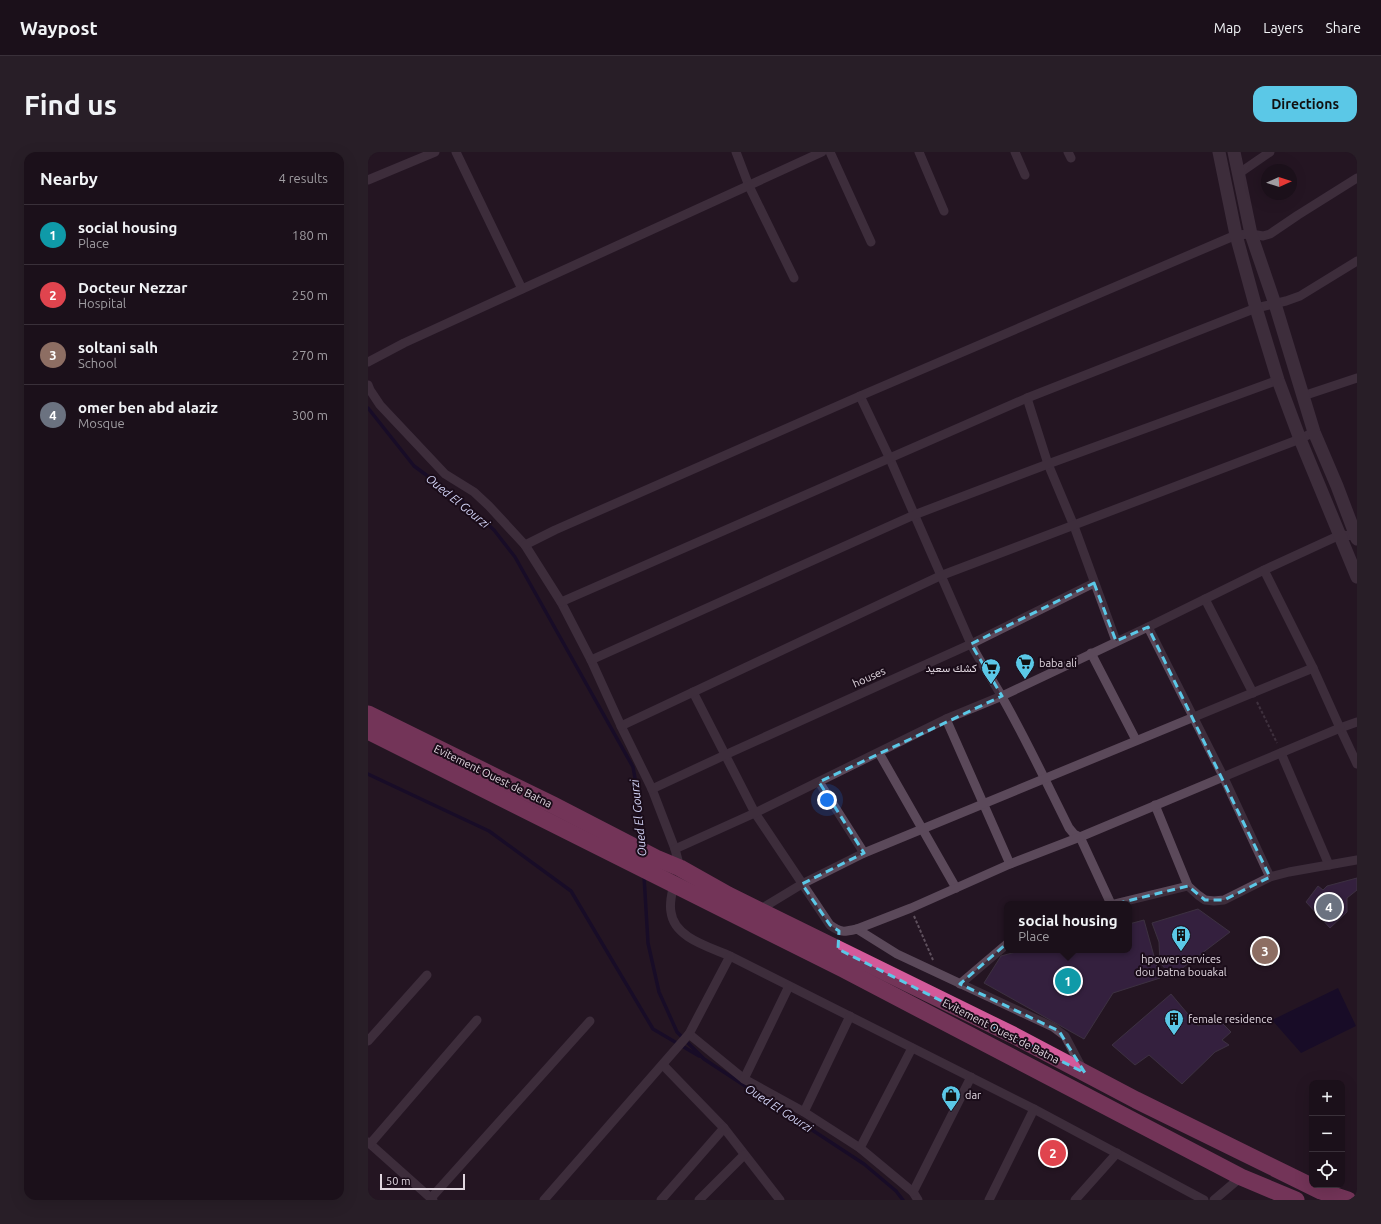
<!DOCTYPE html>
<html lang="en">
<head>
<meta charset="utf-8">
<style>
  :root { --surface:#1b101a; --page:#281e27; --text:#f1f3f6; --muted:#a09da2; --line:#393039; --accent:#5bc8e7 }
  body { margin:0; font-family:Ubuntu,Vazirmatn,sans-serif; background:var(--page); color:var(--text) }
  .controls { position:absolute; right:12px; bottom:12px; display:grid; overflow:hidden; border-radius:8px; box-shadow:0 4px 16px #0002 }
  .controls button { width:36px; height:36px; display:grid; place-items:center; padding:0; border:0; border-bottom:1px solid var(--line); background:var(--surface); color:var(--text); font:20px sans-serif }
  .compass { position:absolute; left:893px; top:12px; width:36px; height:36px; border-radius:50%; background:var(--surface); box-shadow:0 4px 16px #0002; rotate:87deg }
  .scale { position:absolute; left:12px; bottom:10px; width:85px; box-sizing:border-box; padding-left:4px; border:2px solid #e0d6df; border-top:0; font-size:11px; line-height:14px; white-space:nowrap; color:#e0d6df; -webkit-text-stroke:3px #1a0c19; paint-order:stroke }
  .you { position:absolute; left:459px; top:648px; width:14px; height:14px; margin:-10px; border:3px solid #fff; border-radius:50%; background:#1a73e8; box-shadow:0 0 0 6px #1a73e833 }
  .badge { display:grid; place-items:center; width:26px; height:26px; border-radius:50%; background:var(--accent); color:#fff; font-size:13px; font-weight:700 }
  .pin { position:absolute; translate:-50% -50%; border:2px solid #fff; box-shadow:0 1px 4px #0006 }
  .popup { position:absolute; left:636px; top:749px; width:128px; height:52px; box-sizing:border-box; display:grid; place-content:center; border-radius:8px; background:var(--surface); filter:drop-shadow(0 1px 3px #0005); font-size:13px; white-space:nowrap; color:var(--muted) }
  .popup b { font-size:15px; color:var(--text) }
  .popup::after { content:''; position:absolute; left:50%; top:100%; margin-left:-8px; border:8px solid transparent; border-top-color:var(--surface) }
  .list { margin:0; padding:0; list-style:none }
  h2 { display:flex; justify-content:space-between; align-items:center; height:52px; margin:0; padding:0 16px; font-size:17px }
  h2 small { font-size:13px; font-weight:400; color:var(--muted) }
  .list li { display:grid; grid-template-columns:26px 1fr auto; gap:12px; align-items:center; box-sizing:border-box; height:60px; padding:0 16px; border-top:1px solid var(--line) }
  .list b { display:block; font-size:15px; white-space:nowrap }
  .list p { margin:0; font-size:13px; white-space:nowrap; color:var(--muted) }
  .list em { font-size:13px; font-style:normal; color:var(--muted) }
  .icon { flex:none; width:22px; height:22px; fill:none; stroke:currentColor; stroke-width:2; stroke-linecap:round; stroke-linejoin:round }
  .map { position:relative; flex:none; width:989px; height:1048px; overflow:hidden; border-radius:12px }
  header { display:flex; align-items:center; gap:24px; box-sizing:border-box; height:56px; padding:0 20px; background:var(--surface); border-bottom:1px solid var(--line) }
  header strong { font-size:19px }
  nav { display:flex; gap:22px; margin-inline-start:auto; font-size:14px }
  .intro { display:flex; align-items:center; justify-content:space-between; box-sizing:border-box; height:96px; padding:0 24px }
  h1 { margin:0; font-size:28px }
  .button { padding:10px 18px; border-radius:12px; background:var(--accent); color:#111; font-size:14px; font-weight:700 }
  main { display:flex; gap:24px; padding:0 24px }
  aside { flex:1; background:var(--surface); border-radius:12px; box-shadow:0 4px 16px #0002 }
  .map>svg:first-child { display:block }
  .water { fill:#0a002d }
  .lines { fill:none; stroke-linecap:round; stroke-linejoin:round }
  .stream { stroke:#0a002d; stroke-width:3.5 }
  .building { fill:#482e60; stroke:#5a5165 }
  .path { stroke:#5e505d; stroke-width:2; stroke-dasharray:3 2; stroke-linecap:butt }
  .street { stroke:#5b495a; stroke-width:9 }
  .secondary { stroke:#5b495a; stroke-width:13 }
  .highway { stroke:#d35a9a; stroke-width:17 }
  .marked { fill:none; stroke:#5bc8e7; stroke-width:3; stroke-dasharray:8 5; stroke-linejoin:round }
  .labels { text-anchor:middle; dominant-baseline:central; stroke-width:4; stroke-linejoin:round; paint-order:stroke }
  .poi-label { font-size:11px; fill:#e0d6df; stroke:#1a0c19; text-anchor:start }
  .street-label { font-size:11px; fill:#e0d6df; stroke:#1a0c19 }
  .water-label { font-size:12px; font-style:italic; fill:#d1d2f5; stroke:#1a0c19 }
</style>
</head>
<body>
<header>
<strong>Waypost</strong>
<nav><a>Map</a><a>Layers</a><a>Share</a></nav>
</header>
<div class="intro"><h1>Find us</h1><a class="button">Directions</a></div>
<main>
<aside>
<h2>Nearby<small>4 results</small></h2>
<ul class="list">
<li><span class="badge" style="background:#0f9aa8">1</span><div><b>social housing</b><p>Place</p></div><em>180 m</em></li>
<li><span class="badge" style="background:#e0444e">2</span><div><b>Docteur Nezzar</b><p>Hospital</p></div><em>250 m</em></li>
<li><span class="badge" style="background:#8d6e63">3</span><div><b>soltani salh</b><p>School</p></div><em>270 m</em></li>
<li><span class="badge" style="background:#6b7280">4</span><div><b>omer ben abd alaziz</b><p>Mosque</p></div><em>300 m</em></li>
</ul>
</aside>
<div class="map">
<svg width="989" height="1048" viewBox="0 0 989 1048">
  <rect width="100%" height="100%" fill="#241523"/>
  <path class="water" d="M970 836 988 874 933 901 904 868Z"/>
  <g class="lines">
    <g class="stream">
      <path d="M0 256 46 314 95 350 126 378 147 405 265 615 270 643 274 694"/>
      <path d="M0 622 121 679 203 739 285 877 331 904"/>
      <path d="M276 724 280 791 291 840 309 880 336 907 496 1012 528 1039 535 1048"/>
    </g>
  </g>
  <g class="building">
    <path d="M989 726V738L979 746V760L962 776 938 750 950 734 955 738 959 734Z"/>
    <path d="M830 757 862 780 804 824 792 811 791 790 784 771Z"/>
    <path d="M776 768 792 826 745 841 716 887 616 831 633 804 655 798H761V772Z"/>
    <path d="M803 842 830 874 849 866 863 880 854 888 861 893 847 900 814 932 781 903 767 913 744 893Z"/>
  </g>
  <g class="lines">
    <g class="path">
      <path d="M889 550 909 591"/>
      <path d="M546 764 565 808"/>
    </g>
    <g class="street">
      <path d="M88 0 154 137"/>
      <path d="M368 0 381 34 426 126"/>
      <path d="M462 0 503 90"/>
      <path d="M551 0 576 59"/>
      <path d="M647 0 657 23"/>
      <path d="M700 0 703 6"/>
      <path d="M870 22 902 0"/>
      <path d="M0 28 67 0"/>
      <path d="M0 210 36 191 454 0"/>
      <path d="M0 233 2 238 12 253 77 322 106 340 121 354 157 393 193 450 223 508 253 574 284 637 307 697 312 716"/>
      <path d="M492 244 522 307 603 492C612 510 624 527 634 545 658 587 679 632 701 676L706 682 712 685 743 752"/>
      <path d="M935 244 989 226"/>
      <path d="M659 246 680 312 706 374 748 489"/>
      <path d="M157 393 187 378 492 244 868 83 883 82 895 84 902 82 930 63 989 26"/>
      <path d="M837 447 885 541"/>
      <path d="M193 450 659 246 888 156 918 149 932 144 989 109"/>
      <path d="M780 475 855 624 902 725"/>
      <path d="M723 501 768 588"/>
      <path d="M223 508 546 363 680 312 910 228"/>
      <path d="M325 540 387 661 462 773C473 781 476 780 489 777L529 802 685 875 697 884 715 918"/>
      <path d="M578 567 642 712"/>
      <path d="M989 570 972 576 989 612"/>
      <path d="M253 574 572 424 932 287 946 280"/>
      <path d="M511 601 588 736"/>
      <path d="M913 601 961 713"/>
      <path d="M451 630 496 701"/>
      <path d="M284 637 357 603 603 492 726 431"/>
      <path d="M787 653 820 734 830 743 837 748 846 749 856 748 902 725 921 720 989 708"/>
      <path d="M307 697 389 660 578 567 634 544 780 475 896 418"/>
      <path d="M306 732C304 741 301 751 303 760 306 786 342 795 362 804L666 957 836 1048"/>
      <path d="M746 752 820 734"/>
      <path d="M391 758 434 732 496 701 945 516"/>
      <path d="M489 777 543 756 642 712 712 685 972 576 945 516 896 418 972 383 988 384 989 383"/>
      <path d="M362 804 321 882 376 927 436 960 492 996 545 1040 550 1048"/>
      <path d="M592 832 639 792"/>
      <path d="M0 889 59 823"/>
      <path d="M295 913 356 976 412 1048"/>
      <path d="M376 927 421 834"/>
      <path d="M436 960 482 864"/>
      <path d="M0 990 65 1048"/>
      <path d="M2 992 109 868"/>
      <path d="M492 996 544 896"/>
      <path d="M545 1040 603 925"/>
      <path d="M63 1046 222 869"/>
      <path d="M176 1048 321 882"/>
      <path d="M293 1048 356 976"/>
      <path d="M331 1048 376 1003"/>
      <path d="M621 1048 666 957"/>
      <path d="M707 1048 749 1001"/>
      <path d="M846 1048 873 1025"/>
    </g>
    <g class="secondary">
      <path d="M851 0 868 83 888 156 910 228 932 287 989 425"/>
      <path d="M866 0 883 82 907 152 946 280 969 334 989 387"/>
    </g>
    <g class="highway">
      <path d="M0 562 185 653 288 706 312 716 360 743 645 883 768 948 953 1039 980 1048"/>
      <path d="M0 579 475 817 873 1025 928 1048"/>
    </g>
  </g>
  <path d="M0 0H989V1048H0ZM726 431 748 489 780 475 902 725 856 748H837L820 734 743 753 645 786 592 832 691 879 717 921 470 797 471 779 462 773 434 732 496 701 451 630 634 544 603 492Z" fill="#241523" fill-opacity=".55" fill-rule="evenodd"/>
  <path class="marked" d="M726 431 748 489 780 475 902 725 856 748H837L820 734 743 753 645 786 592 832 691 879 717 921 470 797 471 779 462 773 434 732 496 701 451 630 634 544 603 492Z"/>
  <defs>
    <symbol id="supermarket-pin" viewBox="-11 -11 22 30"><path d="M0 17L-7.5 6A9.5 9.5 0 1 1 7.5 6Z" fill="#5bc8e7" stroke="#1a0c19"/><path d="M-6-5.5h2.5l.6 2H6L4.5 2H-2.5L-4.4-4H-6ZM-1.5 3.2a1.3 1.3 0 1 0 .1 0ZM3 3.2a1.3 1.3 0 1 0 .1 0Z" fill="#111"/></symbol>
    <symbol id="building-pin" viewBox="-11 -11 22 30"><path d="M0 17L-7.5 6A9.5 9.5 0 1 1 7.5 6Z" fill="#5bc8e7" stroke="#1a0c19"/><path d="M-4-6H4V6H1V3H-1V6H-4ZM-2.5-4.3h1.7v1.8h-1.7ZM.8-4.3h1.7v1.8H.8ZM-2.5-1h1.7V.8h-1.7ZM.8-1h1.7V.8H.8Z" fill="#111"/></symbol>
    <symbol id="shop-pin" viewBox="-11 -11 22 30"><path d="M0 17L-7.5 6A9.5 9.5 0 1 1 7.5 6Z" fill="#5bc8e7" stroke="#1a0c19"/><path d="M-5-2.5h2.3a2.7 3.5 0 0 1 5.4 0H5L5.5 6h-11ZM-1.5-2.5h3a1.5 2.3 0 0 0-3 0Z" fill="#111"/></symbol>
  </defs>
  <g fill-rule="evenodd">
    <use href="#supermarket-pin" x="646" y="500" width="22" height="30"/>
    <use href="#supermarket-pin" x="612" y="505" width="22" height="30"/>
    <use href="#building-pin" x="802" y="772" width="22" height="30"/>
    <use href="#building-pin" x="795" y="856" width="22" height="30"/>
    <use href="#shop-pin" x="572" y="932" width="22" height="30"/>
  </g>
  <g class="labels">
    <g class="poi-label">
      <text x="671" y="511">baba ali</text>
      <text x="609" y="516" text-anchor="end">كشك سعيد</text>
      <text x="813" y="807" text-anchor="middle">hpower services<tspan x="813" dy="13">dou batna bouakal</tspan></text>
      <text x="820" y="867">female residence</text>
      <text x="597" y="943">dar</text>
    </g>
    <g class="street-label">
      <text transform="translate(501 525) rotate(-24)">houses</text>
      <text transform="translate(125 624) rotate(26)">Evitement Ouest de Batna</text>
      <text transform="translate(633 879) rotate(27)">Evitement Ouest de Batna</text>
    </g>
    <g class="water-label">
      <text transform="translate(90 349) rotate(39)">Oued El Gourzi</text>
      <text transform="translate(270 666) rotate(-96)">Oued El Gourzi</text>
      <text transform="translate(411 956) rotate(33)">Oued El Gourzi</text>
    </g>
  </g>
</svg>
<div class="controls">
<button>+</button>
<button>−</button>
<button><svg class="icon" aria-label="locate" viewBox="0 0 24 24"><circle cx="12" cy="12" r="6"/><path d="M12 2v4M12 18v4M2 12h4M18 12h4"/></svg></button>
</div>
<svg class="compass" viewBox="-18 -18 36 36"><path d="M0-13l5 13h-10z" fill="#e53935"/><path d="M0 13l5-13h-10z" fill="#a09da2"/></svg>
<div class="scale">50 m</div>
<div class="you"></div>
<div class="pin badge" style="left:700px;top:829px;background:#0f9aa8">1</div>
<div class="popup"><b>social housing</b>Place</div>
<div class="pin badge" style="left:685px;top:1001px;background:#e0444e">2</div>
<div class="pin badge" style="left:897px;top:799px;background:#8d6e63">3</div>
<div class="pin badge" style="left:961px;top:755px;background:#6b7280">4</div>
</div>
</main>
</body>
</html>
